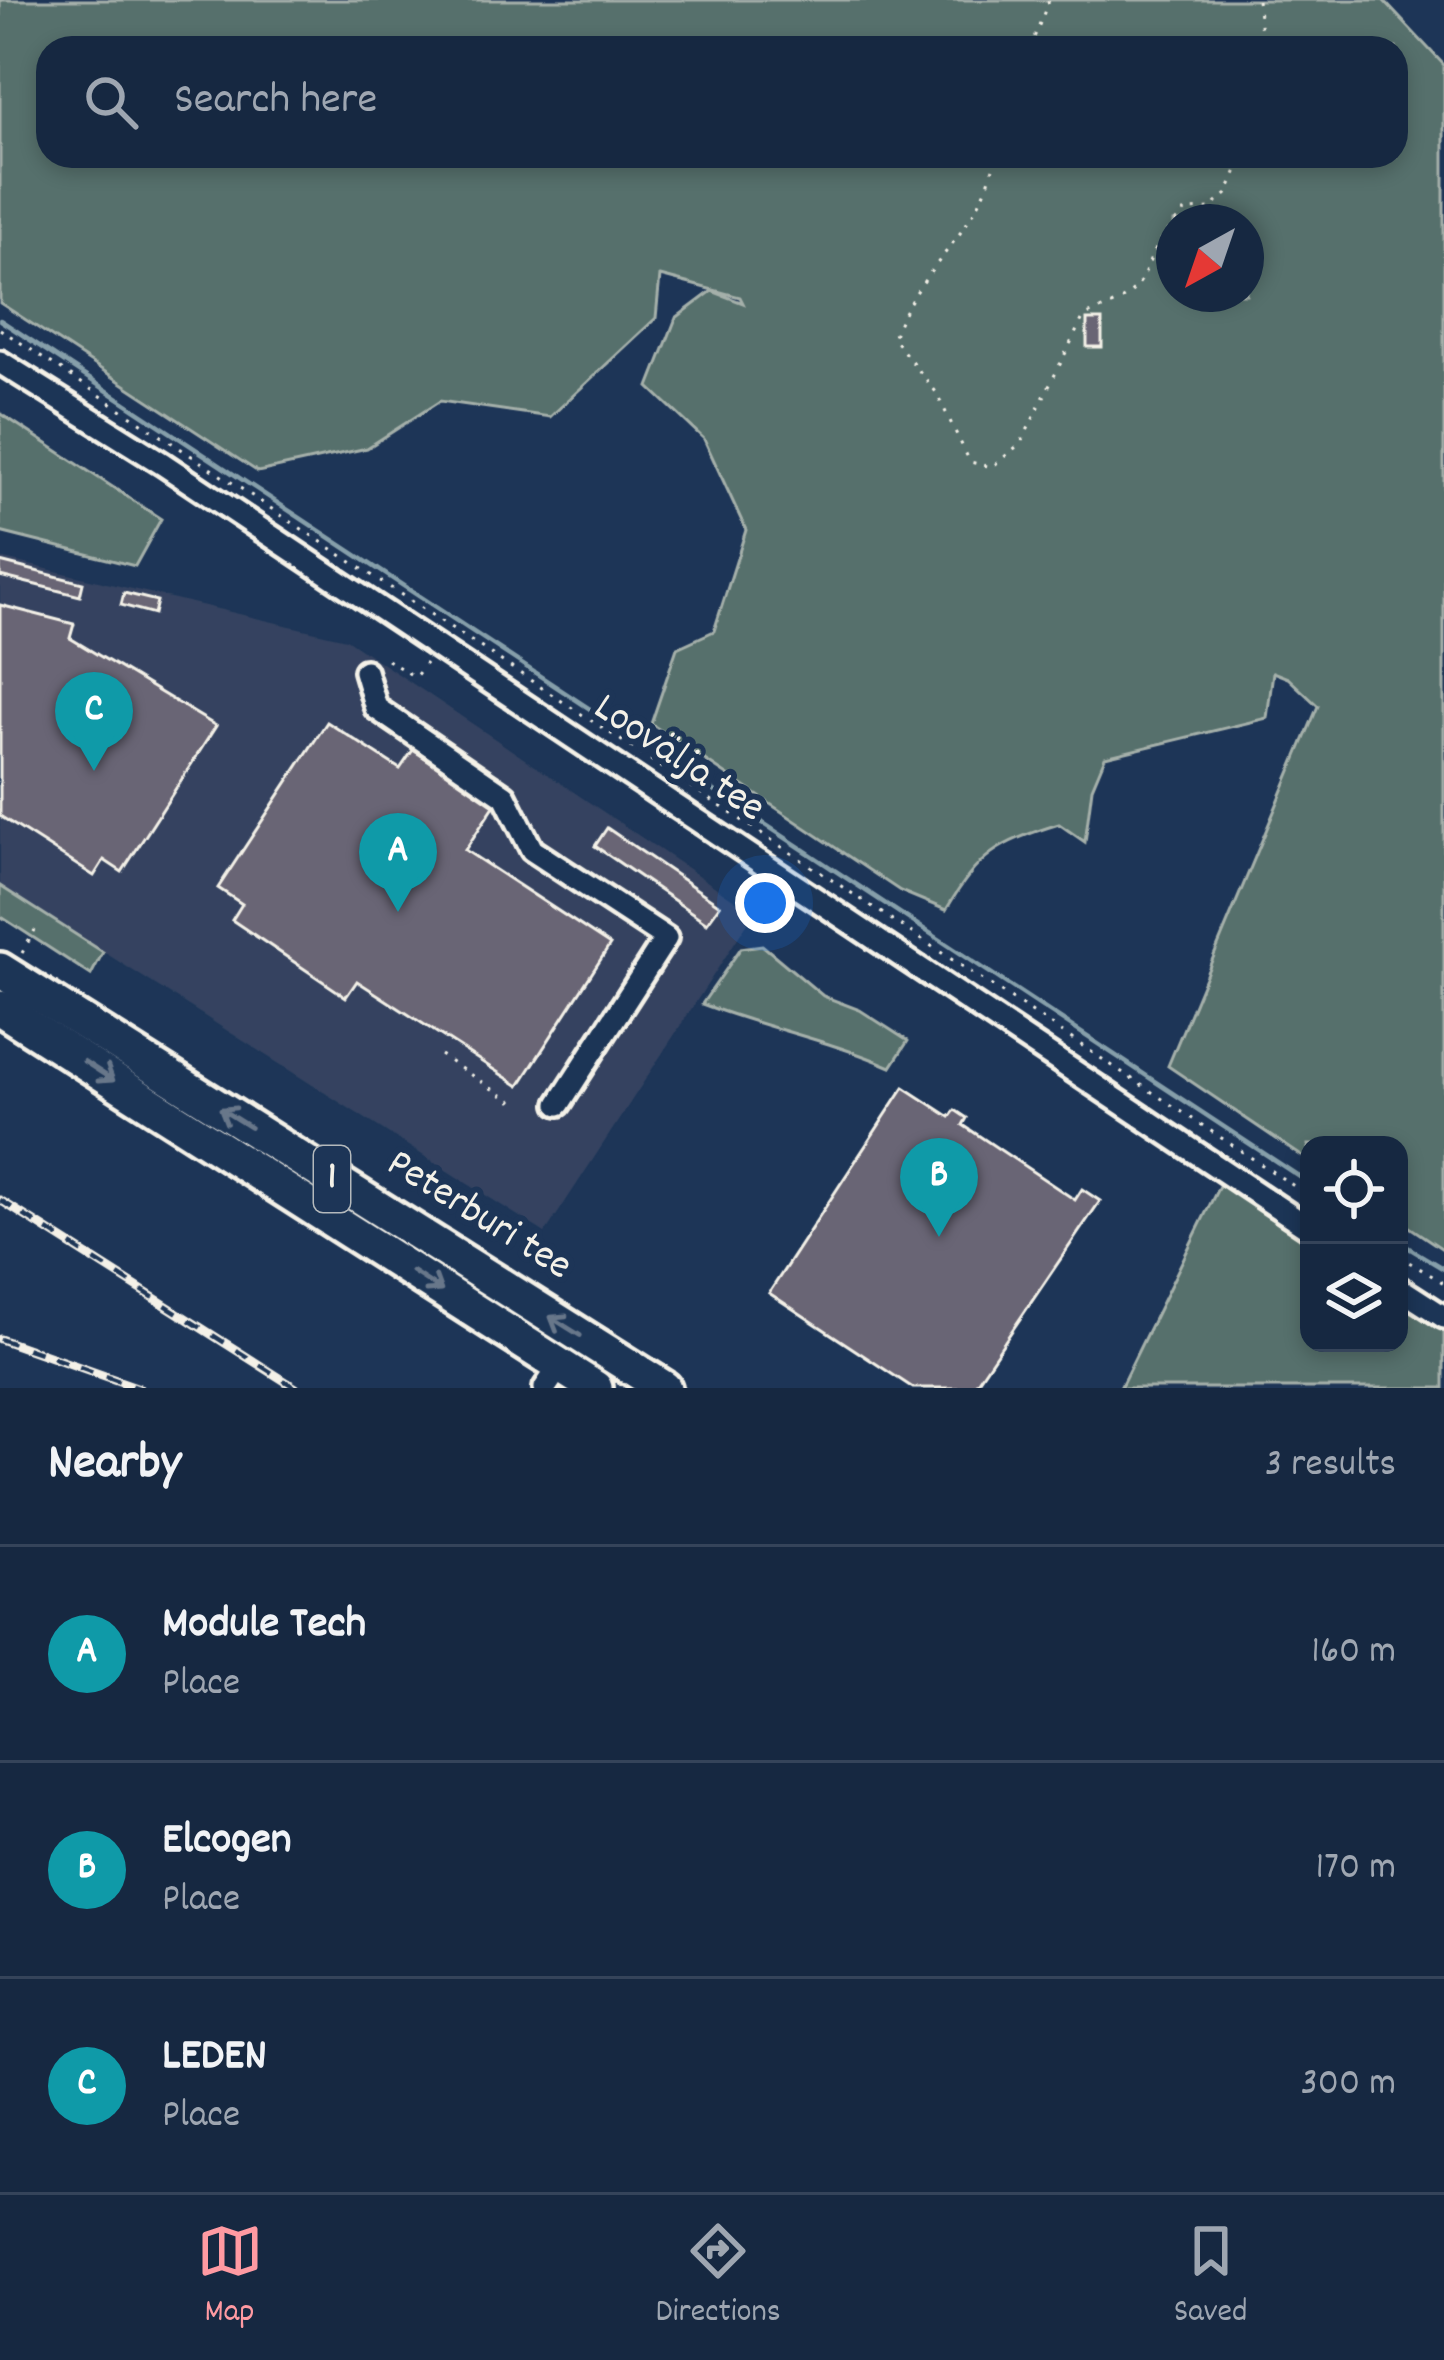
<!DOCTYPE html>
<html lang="en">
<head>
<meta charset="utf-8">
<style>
  :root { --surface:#162841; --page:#23344c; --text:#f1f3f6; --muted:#9ea6b1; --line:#35445a; --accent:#ff9aa2 }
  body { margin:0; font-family:Dekko,sans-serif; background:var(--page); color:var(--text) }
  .controls { position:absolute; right:36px; bottom:36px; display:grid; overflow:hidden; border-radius:24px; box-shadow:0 6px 18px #0003 }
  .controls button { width:108px; height:108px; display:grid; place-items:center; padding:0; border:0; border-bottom:3px solid var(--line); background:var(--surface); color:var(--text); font:60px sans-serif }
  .compass { position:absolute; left:1156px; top:204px; width:108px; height:108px; border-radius:50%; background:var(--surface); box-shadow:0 6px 18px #0003; rotate:220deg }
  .you { position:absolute; left:765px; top:903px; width:42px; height:42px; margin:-30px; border:9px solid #fff; border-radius:50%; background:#1a73e8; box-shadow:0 0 0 18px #1a73e833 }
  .badge { display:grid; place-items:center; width:78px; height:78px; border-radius:50%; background:var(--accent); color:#fff; font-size:39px; font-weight:700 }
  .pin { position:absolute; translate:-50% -99px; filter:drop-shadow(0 3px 6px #0008) }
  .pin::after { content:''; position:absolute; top:63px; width:42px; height:36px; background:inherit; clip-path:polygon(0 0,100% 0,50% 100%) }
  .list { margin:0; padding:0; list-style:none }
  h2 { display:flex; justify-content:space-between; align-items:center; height:156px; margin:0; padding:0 48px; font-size:51px }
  h2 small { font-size:39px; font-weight:400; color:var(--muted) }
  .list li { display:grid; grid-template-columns:78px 1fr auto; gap:36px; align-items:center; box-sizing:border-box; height:216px; padding:0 48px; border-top:3px solid var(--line) }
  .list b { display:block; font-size:45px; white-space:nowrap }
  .list p { margin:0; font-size:39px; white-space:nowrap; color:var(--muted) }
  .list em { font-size:39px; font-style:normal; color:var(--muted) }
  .icon { flex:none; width:66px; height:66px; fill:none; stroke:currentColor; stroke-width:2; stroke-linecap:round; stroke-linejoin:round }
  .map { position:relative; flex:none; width:1444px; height:1388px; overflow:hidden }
  .search { position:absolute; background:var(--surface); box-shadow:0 6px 18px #0003; left:36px; right:36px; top:36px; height:132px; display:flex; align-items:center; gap:30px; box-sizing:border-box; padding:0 42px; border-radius:36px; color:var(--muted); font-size:45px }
  .sheet { height:804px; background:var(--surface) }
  nav { display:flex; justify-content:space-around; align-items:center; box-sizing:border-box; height:168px; border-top:3px solid var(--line); background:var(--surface); font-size:33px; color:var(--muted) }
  nav a { display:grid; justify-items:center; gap:6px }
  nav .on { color:var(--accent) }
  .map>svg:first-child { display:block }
  .built { fill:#344360 }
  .green { fill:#566f6c; stroke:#a5b0aa; stroke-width:3; fill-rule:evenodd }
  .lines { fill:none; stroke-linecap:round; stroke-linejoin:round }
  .stream { stroke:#869faa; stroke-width:4.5 }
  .building { fill:#696575; stroke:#f4f1e8; stroke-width:3 }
  .minor-casing { stroke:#f4f1e8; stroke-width:30 }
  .highway-casing { stroke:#f4f1e8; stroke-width:42 }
  .path { stroke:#f4f1e8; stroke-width:3; stroke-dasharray:3 9; stroke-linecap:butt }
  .minor { stroke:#1d3557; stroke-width:21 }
  .highway { stroke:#1d3557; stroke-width:33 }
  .rail-casing { stroke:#f4f1e8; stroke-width:9 }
  .rail { stroke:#1d3557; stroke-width:4.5; stroke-dasharray:14; stroke-linecap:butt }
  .oneway { stroke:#68778a }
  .labels { text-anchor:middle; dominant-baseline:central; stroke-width:12; stroke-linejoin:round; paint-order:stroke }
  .shield { fill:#1d3557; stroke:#b4b9bc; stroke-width:3 }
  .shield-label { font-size:39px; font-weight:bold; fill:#f4f1e8 }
  .street-label { font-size:42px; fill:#f4f1e8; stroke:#1d3557 }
</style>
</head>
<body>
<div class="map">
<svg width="1444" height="1388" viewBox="0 0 1444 1388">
  <rect width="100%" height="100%" fill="#1d3557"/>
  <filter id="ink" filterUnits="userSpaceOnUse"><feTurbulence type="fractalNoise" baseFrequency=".00833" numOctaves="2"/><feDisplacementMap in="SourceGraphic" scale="24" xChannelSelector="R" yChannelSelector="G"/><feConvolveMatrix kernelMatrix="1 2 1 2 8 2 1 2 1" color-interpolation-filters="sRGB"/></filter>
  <g filter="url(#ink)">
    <path class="built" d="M0 558 346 639 754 913 545 1233 0 886Z"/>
    <g class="green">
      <path d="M0 0H1383L1444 65V1250L1399 1220V1145H1309V1161L1168 1066 1318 706 1288 678 1273 672 1267 718 1105 757 1092 788 1085 842 1059 824C997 843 979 854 946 910L900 891 651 724 677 648 714 631 746 530 704 439 649 387 676 318 712 291 743 303 740 297 660 276 656 318 550 417 440 401 367 448 258 472 0 303ZM48 48H1396V156H48ZM1174 222H1246V294H1174Z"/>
      <path d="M0 413 161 519 135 566 0 532Z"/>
      <path d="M0 886 103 952 91 975 0 916Z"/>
      <path d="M762 945 823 996 860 1010 908 1041 891 1067C829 1040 765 1028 702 1004L741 948Z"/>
      <path d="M1221 1182 1309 1240V1343H1399V1300L1444 1328V1388H1120Z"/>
    </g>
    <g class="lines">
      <g class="stream">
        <path d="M0 320 1309 1183"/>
        <path d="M1399 1242 1444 1269"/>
      </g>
    </g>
    <g class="building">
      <rect x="1087" y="320" width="15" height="27"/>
      <path d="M0 562 83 583 80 596 0 576Z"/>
      <path d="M124 593 157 601 154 614 121 605Z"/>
      <path d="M0 605 74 624 70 638 216 726 122 872 104 860 94 876 0 816Z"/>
      <path d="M327 722 400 769 413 750 496 803 465 850 610 945 519 1086 357 981 346 997 232 920 242 904 218 888Z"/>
      <path d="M607 828 720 905 707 923 595 846Z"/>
      <path d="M904 1087 950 1117 955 1110 967 1118 963 1125 1075 1200 1082 1189 1100 1201 973 1388H913L769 1293Z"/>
    </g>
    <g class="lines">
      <defs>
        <g id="minor">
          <path d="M0 362 163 464 1309 1228"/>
          <path d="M365 671 376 708 505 796 532 850 666 938 559 1104"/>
          <path d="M1399 1288 1444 1317"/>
          <path d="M545 1388 560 1366"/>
        </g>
        <g id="highway">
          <path d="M0 970 664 1388"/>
          <path d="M0 1008 595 1388"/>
        </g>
      </defs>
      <use href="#minor" class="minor-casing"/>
      <use href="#highway" class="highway-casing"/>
      <g class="path">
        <path d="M1257 0 1263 48"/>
        <path d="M1030 48 1049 0"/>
        <path d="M995 156C986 226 915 271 893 338L936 392 970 462 992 467 1021 443 1084 316C1164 288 1130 272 1174 224"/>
        <path d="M1175 222 1186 210 1210 209 1227 194 1243 156"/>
        <path d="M0 329 1309 1196"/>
        <path d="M387 660 415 677 426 663"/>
        <path d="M22 953 35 930"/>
        <path d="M440 1055 511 1101 517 1096"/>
        <path d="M1399 1256 1444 1283"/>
      </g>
      <use href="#minor" class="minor"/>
      <use href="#highway" class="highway"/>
      <defs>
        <g id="rail">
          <path d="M0 1200 296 1388"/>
          <path d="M0 1339 139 1388"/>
        </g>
      </defs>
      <use href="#rail" class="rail-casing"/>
      <use href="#rail" class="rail"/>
    </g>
    <defs><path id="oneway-shaft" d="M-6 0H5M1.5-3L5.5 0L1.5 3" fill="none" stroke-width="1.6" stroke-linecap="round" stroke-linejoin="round" transform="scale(3)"/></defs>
    <g class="oneway">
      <use href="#oneway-shaft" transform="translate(99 1071) rotate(33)"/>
      <use href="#oneway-shaft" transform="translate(235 1118) rotate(-148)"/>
      <use href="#oneway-shaft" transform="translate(427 1281) rotate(33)"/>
      <use href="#oneway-shaft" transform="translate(565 1326) rotate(-148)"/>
    </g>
  </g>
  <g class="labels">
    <rect class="shield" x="314" y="1146" width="36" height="66" rx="9"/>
    <g class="shield-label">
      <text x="332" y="1179">1</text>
    </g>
    <g class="street-label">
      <text transform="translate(678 760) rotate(34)">Loovälja tee</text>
      <text transform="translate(478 1217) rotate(32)">Peterburi tee</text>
    </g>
  </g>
</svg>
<div class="controls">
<button><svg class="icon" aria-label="locate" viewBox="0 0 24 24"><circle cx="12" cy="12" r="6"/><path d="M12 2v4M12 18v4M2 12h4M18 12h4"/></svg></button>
<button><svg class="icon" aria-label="layers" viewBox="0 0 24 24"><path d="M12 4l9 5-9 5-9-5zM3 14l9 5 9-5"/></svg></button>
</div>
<svg class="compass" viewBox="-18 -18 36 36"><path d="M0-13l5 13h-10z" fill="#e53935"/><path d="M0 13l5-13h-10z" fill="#9ea6b1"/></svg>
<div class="you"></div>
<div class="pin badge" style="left:398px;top:912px;background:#0f9aa8">A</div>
<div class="pin badge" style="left:939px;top:1237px;background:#0f9aa8">B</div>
<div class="pin badge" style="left:94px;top:771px;background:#0f9aa8">C</div>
<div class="search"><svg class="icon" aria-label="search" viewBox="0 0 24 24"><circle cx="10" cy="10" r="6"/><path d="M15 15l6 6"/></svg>Search here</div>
</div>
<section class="sheet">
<h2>Nearby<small>3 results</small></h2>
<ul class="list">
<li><span class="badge" style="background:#0f9aa8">A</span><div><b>Module Tech</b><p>Place</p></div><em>160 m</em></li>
<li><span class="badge" style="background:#0f9aa8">B</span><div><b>Elcogen</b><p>Place</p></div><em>170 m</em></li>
<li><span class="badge" style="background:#0f9aa8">C</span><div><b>LEDEN</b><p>Place</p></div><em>300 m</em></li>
</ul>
</section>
<nav>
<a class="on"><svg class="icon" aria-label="map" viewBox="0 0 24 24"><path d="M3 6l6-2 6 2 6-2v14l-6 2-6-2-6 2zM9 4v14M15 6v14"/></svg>Map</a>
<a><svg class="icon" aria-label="directions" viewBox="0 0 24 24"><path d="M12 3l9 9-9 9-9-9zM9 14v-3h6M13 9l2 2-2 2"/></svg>Directions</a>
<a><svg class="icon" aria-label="saved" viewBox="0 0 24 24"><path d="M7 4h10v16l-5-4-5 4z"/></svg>Saved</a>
</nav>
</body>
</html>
